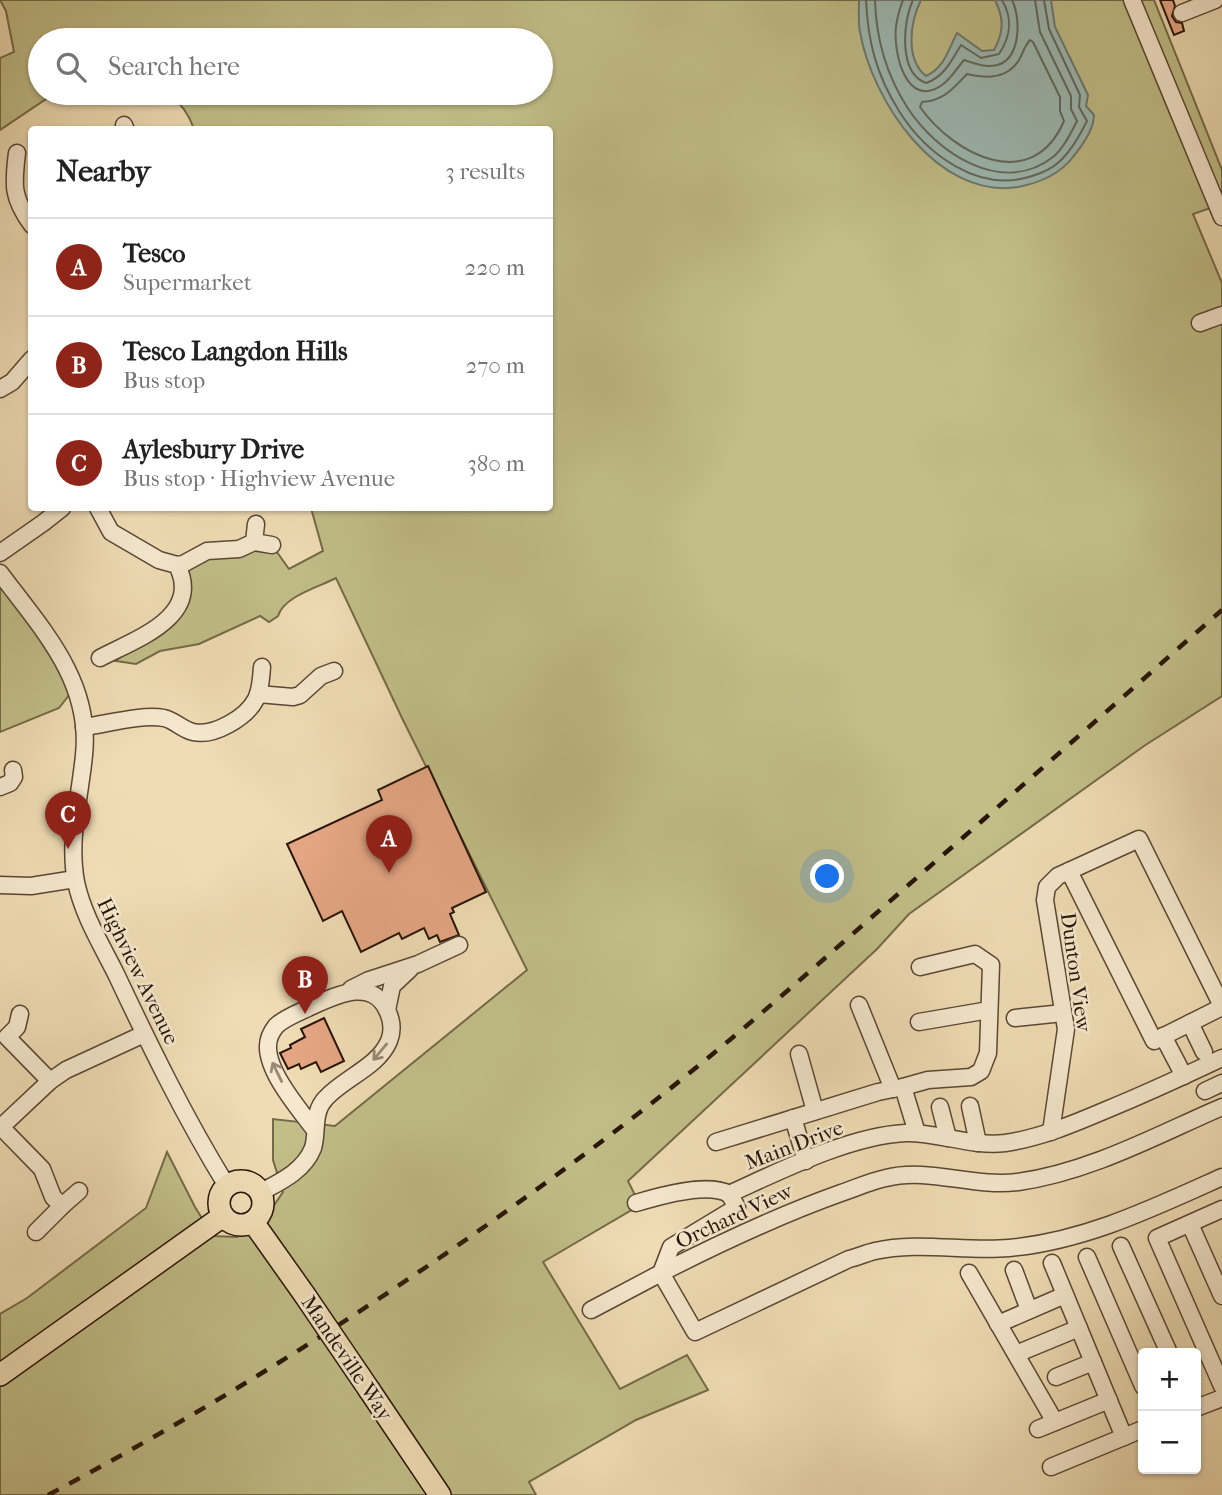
<!DOCTYPE html>
<html lang="en">
<head>
<meta charset="utf-8">
<style>
  :root { --surface:#fff; --page:#f6f6f6; --text:#222; --muted:#767676; --line:#e0e0e0; --accent:#8f2418 }
  body { margin:0; font-family:"IM FELL French Canon",serif; background:var(--page); color:var(--text) }
  .controls { position:absolute; right:21px; bottom:21px; display:grid; overflow:hidden; border-radius:7px; box-shadow:0 2px 5px #0004 }
  .controls button { width:63px; height:63px; display:grid; place-items:center; padding:0; border:0; border-bottom:2px solid var(--line); background:var(--surface); color:var(--text); font:35px sans-serif }
  .you { position:absolute; left:828px; top:877px; width:24px; height:24px; margin:-18px; border:5px solid #fff; border-radius:50%; background:#1a73e8; box-shadow:0 0 0 10px #1a73e833 }
  .badge { display:grid; place-items:center; width:46px; height:46px; border-radius:50%; background:var(--accent); color:#fff; font-size:23px; font-weight:700 }
  .pin { position:absolute; translate:-50% -58px; filter:drop-shadow(0 2px 4px #0008) }
  .pin::after { content:''; position:absolute; top:37px; width:24px; height:21px; background:inherit; clip-path:polygon(0 0,100% 0,50% 100%) }
  .list { margin:0; padding:0; list-style:none }
  h2 { display:flex; justify-content:space-between; align-items:center; height:91px; margin:0; padding:0 28px; font-size:30px }
  h2 small { font-size:23px; font-weight:400; color:var(--muted) }
  .list li { display:grid; grid-template-columns:46px 1fr auto; gap:21px; align-items:center; box-sizing:border-box; height:98px; padding:0 28px; border-top:2px solid var(--line) }
  .list b { display:block; font-size:26px; white-space:nowrap }
  .list p { margin:0; font-size:23px; white-space:nowrap; color:var(--muted) }
  .list em { font-size:23px; font-style:normal; color:var(--muted) }
  .icon { flex:none; width:38px; height:38px; fill:none; stroke:currentColor; stroke-width:2; stroke-linecap:round; stroke-linejoin:round }
  .map { position:relative; flex:none; width:1222px; height:1495px; overflow:hidden }
  .search { position:absolute; background:var(--surface); box-shadow:0 2px 5px #0004; left:28px; top:28px; width:525px; height:77px; display:flex; align-items:center; gap:18px; box-sizing:border-box; padding:0 24px; border-radius:38px; color:var(--muted); font-size:26px }
  .panel { position:absolute; background:var(--surface); box-shadow:0 2px 5px #0004; left:28px; top:126px; width:525px; height:385px; border-radius:7px }
  .map>svg:first-child { display:block }
  .green { fill:#c1be88; stroke:#746a48; stroke-width:2 }
  .water { fill:#9cbab4; stroke:#6e7870; stroke-width:2 }
  .lines { fill:none; stroke-linecap:round; stroke-linejoin:round }
  .shore { stroke:#62685e; stroke-width:2 }
  .building { fill:#e5a684; stroke:#281509; stroke-width:2 }
  .minor-casing { stroke:#5a4734; stroke-width:19 }
  .major-casing { stroke:#281509; stroke-width:24 }
  .minor { stroke:#f5e8ce; stroke-width:16 }
  .major { stroke:#efdcb4; stroke-width:21 }
  .rail { stroke:#281509; stroke-width:4.5; stroke-dasharray:12 12; stroke-linecap:butt }
  .major-bridge-casing { stroke:#281509; stroke-width:24; stroke-linecap:butt }
  .major-bridge { stroke:#efdcb4; stroke-width:21 }
  .oneway { stroke:#998975 }
  .labels { text-anchor:middle; dominant-baseline:central; stroke-width:5; stroke-linejoin:round; paint-order:stroke }
  .street-label { font-size:21px; fill:#281509; stroke:#f5e8ce }
</style>
</head>
<body>
<div class="map">
<svg width="1222" height="1495" viewBox="0 0 1222 1495">
  <rect width="100%" height="100%" fill="#efdcb4"/>
  <filter id="stains"><feTurbulence type="fractalNoise" baseFrequency=".00286" numOctaves="4"/><feColorMatrix values="0 0 0 0 .2 0 0 0 0 .09 0 0 0 0 .02 0 0 0 .5 -.17"/></filter>
  <radialGradient id="worn" r=".72"><stop offset=".6" stop-color="#630" stop-opacity="0"/><stop offset="1" stop-color="#630" stop-opacity=".3"/></radialGradient>
  <g class="green">
    <path d="M0 0H1154L1222 170V204L1193 214 1222 283V696L1144 746 909 914 877 949 628 1181 640 1205 543 1262 620 1389 687 1355 708 1390 636 1420 529 1482 536 1495H0V1314L27 1298 146 1208 167 1152 195 1207 213 1236 237 1237 266 1217 283 1192 273 1160V1119L335 1126 527 970 402 718 336 578C319 587 284 596 278 616L269 622 260 616 199 644 160 651 136 664 116 661 133 640 169 619 190 559 272 545 289 569 323 551 311 508H550V130L194 129C189 114 181 103 168 93H541V40H40V93H55L0 130V58L14 52 6 11Z"/>
    <path d="M0 580 76 686 59 708 0 732Z"/>
  </g>
  <path class="water" d="M859 0H921C910 22 905 59 926 76 945 67 948 50 957 33L982 51 994 50C1004 32 1004 18 995 0H1051L1055 27 1088 95 1086 106 1094 115C1094 130 1082 146 1073 157 1060 174 1039 183 1018 187 938 200 872 101 860 32 858 22 859 10 859 0Z"/>
  <g class="lines">
    <g class="shore">
      <path d="M866 0C868 42 876 74 899 111 926 154 979 194 1032 176 1042 173 1053 168 1060 161 1072 150 1080 135 1087 121L1079 107 1080 95 1049 29 1044 0"/>
      <path d="M875 0C876 39 886 74 907 107 936 152 1001 197 1053 157 1063 149 1071 133 1077 121L1071 109V96L1040 32 1035 0"/>
      <path d="M903 0C900 8 897 18 896 27 893 52 906 110 942 85 951 79 957 68 964 60 975 63 983 68 997 65 1021 59 1021 18 1012 0"/>
      <path d="M913 0C903 21 898 73 926 83 944 77 952 60 961 45L981 58 999 54C1011 36 1013 19 1002 0"/>
      <path d="M1030 40 1033 42 1060 97V111L1064 121C1032 195 954 155 920 107L922 102C943 101 953 89 967 74 987 79 1007 79 1019 60 1023 53 1025 45 1030 40Z"/>
    </g>
  </g>
  <g class="building">
    <path d="M1160 0H1173L1175 6 1172 16 1176 22 1182 23 1184 31 1174 35Z"/>
    <path d="M428 766 486 892 452 908 454 912 450 914 459 935 440 942 437 935 429 939 424 928 402 939 399 933 361 952 342 911 323 921 287 844 382 800 378 790Z"/>
    <path d="M324 1018 344 1061 321 1072 316 1062 301 1069 299 1064 288 1069 280 1053 291 1048 290 1045 305 1037 301 1029Z"/>
  </g>
  <g class="lines">
    <defs>
      <g id="minor">
        <path d="M1132 0 1222 217"/>
        <path d="M1182 13 1215 0"/>
        <path d="M124 125 126 130"/>
        <path d="M17 153C13 185 12 198 32 225"/>
        <path d="M1200 323 1222 315"/>
        <path d="M0 389 12 382 32 359"/>
        <path d="M98 508 111 532 159 560 177 565C203 617 136 639 100 658"/>
        <path d="M254 542 272 545"/>
        <path d="M0 553 43 523 62 508"/>
        <path d="M177 565 183 564 207 551 239 549 254 542 256 524"/>
        <path d="M0 573C41 628 92 681 84 755 80 797 68 840 76 882 83 915 101 944 116 974 150 1046 185 1118 227 1186"/>
        <path d="M258 694 293 697 300 695 321 676 334 671"/>
        <path d="M84 727C107 724 141 714 164 718 174 720 183 730 193 732 214 737 247 717 256 699 261 689 261 678 262 667"/>
        <path d="M0 787 10 783 14 777 13 770"/>
        <path d="M1069 871 1154 1041 1222 1007"/>
        <path d="M0 885 31 886 75 879"/>
        <path d="M351 989 369 980 418 964 459 945"/>
        <path d="M859 1005 893 1089"/>
        <path d="M387 1010 392 986 410 969"/>
        <path d="M20 1014 17 1027 7 1037 50 1081"/>
        <path d="M1015 1018 1063 1013"/>
        <path d="M919 1022 989 1010"/>
        <path d="M1190 1023 1204 1052"/>
        <path d="M1163 1036 1184 1076"/>
        <path d="M799 1054 815 1111"/>
        <path d="M1205 1091 1222 1083"/>
        <path d="M970 1106 978 1143"/>
        <path d="M940 1107 948 1138"/>
        <path d="M1222 1107C1157 1135 1090 1172 1018 1182 974 1188 929 1167 886 1178 871 1181 856 1188 841 1193 779 1215 720 1243 661 1273L695 1332 849 1259C858 1257 866 1253 875 1251 918 1241 965 1252 1009 1248 1085 1241 1153 1208 1222 1177"/>
        <path d="M793 1118 806 1161"/>
        <path d="M1 1127 42 1169 53 1197 62 1206 36 1232"/>
        <path d="M0 1128 50 1081 66 1070 144 1034"/>
        <path d="M1051 1132 1066 1029 1045 900 1047 887 1058 876 1139 839 1222 1006"/>
        <path d="M917 1133 903 1087 928 1080 971 1077 981 1071 988 1053 991 965 975 954 920 967"/>
        <path d="M716 1142 878 1092 903 1087"/>
        <path d="M261 1192C280 1182 304 1171 313 1148 318 1132 312 1112 326 1098 344 1078 378 1067 389 1041 393 1031 392 1020 387 1010 371 976 333 997 308 1008 298 1013 284 1018 276 1026 272 1031 268 1039 268 1046 267 1072 299 1109 314 1129"/>
        <path d="M729 1194C780 1171 849 1136 905 1133 938 1132 971 1147 1005 1143 1040 1138 1073 1124 1106 1110 1145 1094 1184 1076 1222 1058"/>
        <path d="M636 1203C659 1196 708 1182 729 1194"/>
        <path d="M62 1206 79 1191"/>
        <path d="M1222 1209 1157 1238 1222 1386"/>
        <path d="M1190 1224 1222 1296"/>
        <path d="M1121 1246 1169 1353"/>
        <path d="M1087 1257 1143 1386"/>
        <path d="M1052 1263 1124 1437"/>
        <path d="M1014 1270 1029 1310"/>
        <path d="M969 1273 1055 1422"/>
        <path d="M591 1310 661 1273 671 1247 737 1207 729 1194"/>
        <path d="M998 1324 1065 1295"/>
        <path d="M1016 1354 1079 1328"/>
        <path d="M1056 1377 1093 1362"/>
        <path d="M1196 1408 1222 1398"/>
        <path d="M1038 1429 1109 1400"/>
        <path d="M1051 1467 1143 1429"/>
      </g>
      <g id="major">
        <circle cx="241" cy="1203" r="22"/>
        <path d="M253 1222 304 1294"/>
        <path d="M0 1375 223 1216"/>
        <path d="M370 1391 440 1495"/>
      </g>
    </defs>
    <use href="#minor" class="minor-casing"/>
    <use href="#major" class="major-casing"/>
    <use href="#minor" class="minor"/>
    <use href="#major" class="major"/>
    <path class="rail" d="M48 1495C256 1385 453 1256 639 1113 731 1042 817 965 905 888 1011 796 1116 703 1222 610"/>
    <defs>
      <path id="major-bridge" d="M304 1294 370 1391"/>
    </defs>
    <use href="#major-bridge" class="major-bridge-casing"/>
    <use href="#major-bridge" class="major-bridge"/>
  </g>
  <defs><path id="oneway-shaft" d="M-6 0H5M1.5-3L5.5 0L1.5 3" fill="none" stroke-width="1.6" stroke-linecap="round" stroke-linejoin="round" transform="scale(1.75)"/></defs>
  <g class="oneway">
    <use href="#oneway-shaft" transform="translate(380 1052) rotate(130)"/>
    <use href="#oneway-shaft" transform="translate(277 1072) rotate(-116)"/>
  </g>
  <g class="labels">
    <g class="street-label">
      <text transform="translate(138 971) rotate(64)">Highview Avenue</text>
      <text transform="translate(1076 972) rotate(82)">Dunton View</text>
      <text transform="translate(794 1145) rotate(-21)">Main Drive</text>
      <text transform="translate(734 1216) rotate(-25)">Orchard View</text>
      <text transform="translate(347 1358) rotate(56)">Mandeville Way</text>
    </g>
  </g>
  <rect width="100%" height="100%" filter="url(#stains)"/>
  <rect width="100%" height="100%" fill="url(#worn)"/>
</svg>
<div class="controls">
<button>+</button>
<button>−</button>
</div>
<div class="you"></div>
<div class="pin badge" style="left:389px;top:873px">A</div>
<div class="pin badge" style="left:305px;top:1014px">B</div>
<div class="pin badge" style="left:68px;top:849px">C</div>
<div class="search"><svg class="icon" aria-label="search" viewBox="0 0 24 24"><circle cx="10" cy="10" r="6"/><path d="M15 15l6 6"/></svg>Search here</div>
<section class="panel">
<h2>Nearby<small>3 results</small></h2>
<ul class="list">
<li><span class="badge">A</span><div><b>Tesco</b><p>Supermarket</p></div><em>220 m</em></li>
<li><span class="badge">B</span><div><b>Tesco Langdon Hills</b><p>Bus stop</p></div><em>270 m</em></li>
<li><span class="badge">C</span><div><b>Aylesbury Drive</b><p>Bus stop · Highview Avenue</p></div><em>380 m</em></li>
</ul>
</section>
</div>
</body>
</html>
